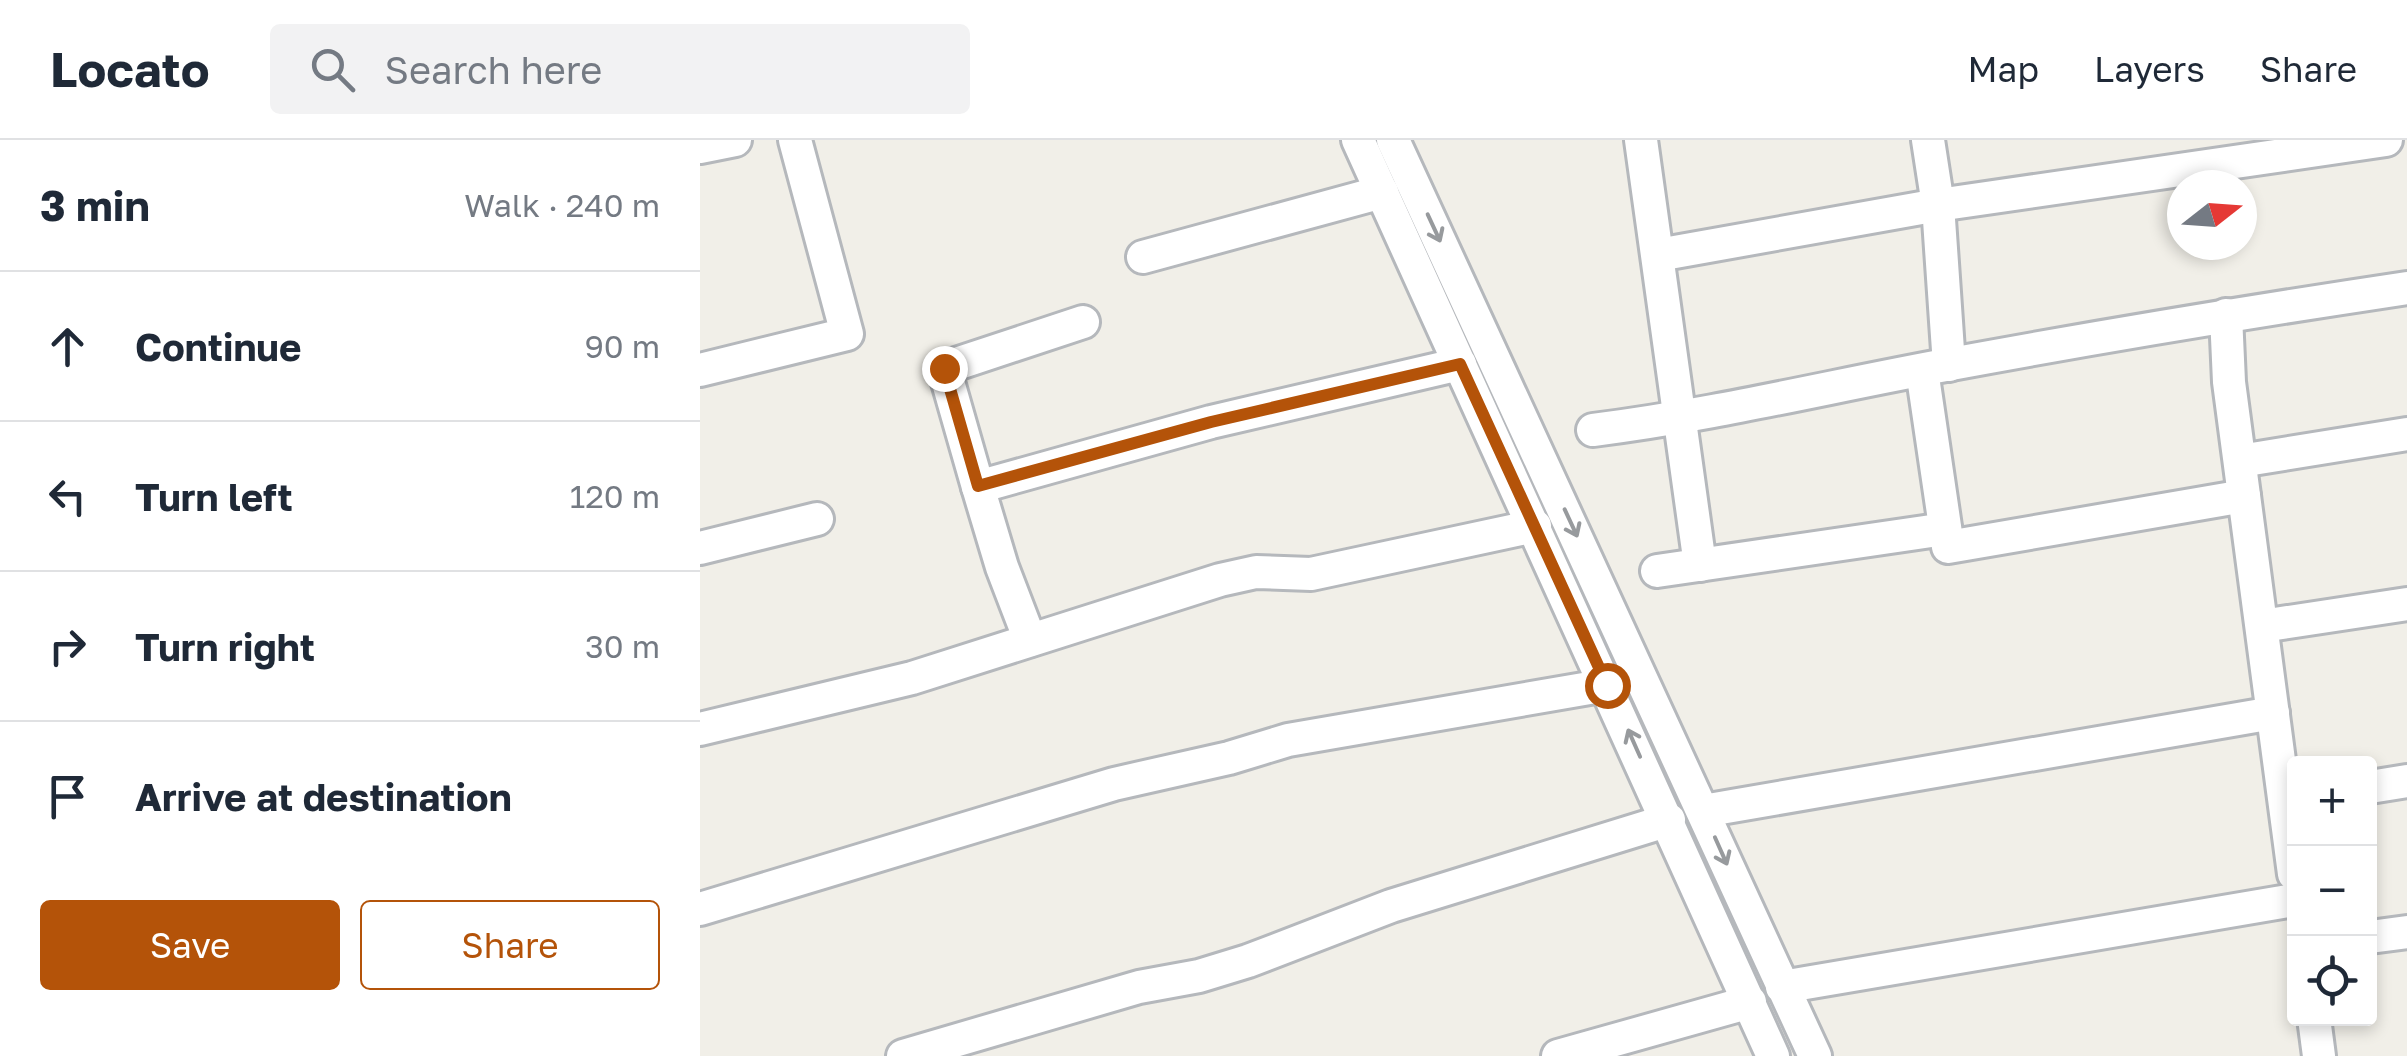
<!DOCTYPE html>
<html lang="en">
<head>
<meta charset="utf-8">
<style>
  :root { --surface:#fff; --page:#f2f2f3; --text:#1f2937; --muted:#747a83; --line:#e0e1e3; --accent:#b45309 }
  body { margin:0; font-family:"Golos Text",sans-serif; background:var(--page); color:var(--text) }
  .controls { position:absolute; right:30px; bottom:30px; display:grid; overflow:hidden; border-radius:10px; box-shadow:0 5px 15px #0003 }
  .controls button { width:90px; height:90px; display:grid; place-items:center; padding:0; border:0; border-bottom:2px solid var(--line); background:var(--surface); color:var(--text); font:50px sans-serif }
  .compass { position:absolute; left:1467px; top:30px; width:90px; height:90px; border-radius:50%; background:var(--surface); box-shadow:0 5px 15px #0003; rotate:73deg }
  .stop { position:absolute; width:30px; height:30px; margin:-22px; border:8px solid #b45309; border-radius:50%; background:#fff }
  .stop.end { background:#b45309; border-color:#fff; box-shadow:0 2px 10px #0008 }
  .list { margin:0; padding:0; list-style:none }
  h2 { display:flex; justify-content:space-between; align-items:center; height:130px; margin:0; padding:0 40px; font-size:42px }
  h2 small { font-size:32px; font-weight:400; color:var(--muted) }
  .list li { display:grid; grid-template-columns:65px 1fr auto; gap:30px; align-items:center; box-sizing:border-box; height:150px; padding:0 40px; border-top:2px solid var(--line) }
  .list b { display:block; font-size:38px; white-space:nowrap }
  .list em { font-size:32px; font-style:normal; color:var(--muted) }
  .actions { display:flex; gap:20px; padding:30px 40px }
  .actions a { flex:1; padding:22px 0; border:2px solid var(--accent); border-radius:10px; text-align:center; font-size:35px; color:var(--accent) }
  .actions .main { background:var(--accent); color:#fff }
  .icon { flex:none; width:55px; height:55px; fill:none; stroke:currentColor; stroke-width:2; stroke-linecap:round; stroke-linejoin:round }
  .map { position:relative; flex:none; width:1707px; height:916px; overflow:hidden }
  header { display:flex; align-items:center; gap:60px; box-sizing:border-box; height:140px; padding:0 50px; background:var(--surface); border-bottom:2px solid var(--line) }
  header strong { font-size:48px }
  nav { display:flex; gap:55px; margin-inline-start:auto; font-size:35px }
  .search { width:700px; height:90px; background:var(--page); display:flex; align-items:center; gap:25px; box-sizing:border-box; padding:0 35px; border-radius:10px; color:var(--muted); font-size:38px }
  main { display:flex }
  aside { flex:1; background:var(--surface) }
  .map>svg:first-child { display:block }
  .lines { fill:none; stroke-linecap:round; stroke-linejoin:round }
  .minor-casing { stroke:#b5b8bc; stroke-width:38 }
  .minor { stroke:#fff; stroke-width:32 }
  .oneway { stroke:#979a9d }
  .route { stroke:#b45309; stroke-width:12 }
</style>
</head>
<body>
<header>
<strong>Locato</strong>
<div class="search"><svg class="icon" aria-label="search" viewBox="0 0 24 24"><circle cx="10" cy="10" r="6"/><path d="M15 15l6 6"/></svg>Search here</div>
<nav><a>Map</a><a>Layers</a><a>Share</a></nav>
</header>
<main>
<aside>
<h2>3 min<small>Walk · 240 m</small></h2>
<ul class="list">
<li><svg class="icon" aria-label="ahead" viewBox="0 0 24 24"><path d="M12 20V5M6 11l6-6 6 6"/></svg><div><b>Continue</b></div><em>90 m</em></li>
<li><svg class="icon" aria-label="left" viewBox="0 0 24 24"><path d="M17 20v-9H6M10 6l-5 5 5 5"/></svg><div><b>Turn left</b></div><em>120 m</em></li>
<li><svg class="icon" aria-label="right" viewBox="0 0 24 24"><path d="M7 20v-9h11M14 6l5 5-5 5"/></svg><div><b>Turn right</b></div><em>30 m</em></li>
<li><svg class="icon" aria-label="arrive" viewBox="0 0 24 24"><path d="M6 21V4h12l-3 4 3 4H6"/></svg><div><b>Arrive at destination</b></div></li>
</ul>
<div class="actions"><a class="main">Save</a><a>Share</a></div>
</aside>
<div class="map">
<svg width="1707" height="916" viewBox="0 0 1707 916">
  <rect width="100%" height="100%" fill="#f1efe8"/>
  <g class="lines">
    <defs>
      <g id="minor">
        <path d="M658 0 1073 916"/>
        <path d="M693 0 1115 916"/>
        <path d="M941 0 1000 425"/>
        <path d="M1228 0 1238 65 1249 225"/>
        <path d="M0 7 35 0"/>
        <path d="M958 115 1238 65 1686 0"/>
        <path d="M443 117 682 52"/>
        <path d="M1526 175 1529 242 1594 734"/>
        <path d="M0 230 147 194 95 0"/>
        <path d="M1222 230 1248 407 1544 356"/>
        <path d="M893 290C1013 275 1131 246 1251 224 1402 196 1554 171 1707 148"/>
        <path d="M1540 321 1707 294"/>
        <path d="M278 347 244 228 383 182"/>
        <path d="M0 408 117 379"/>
        <path d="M957 431 1245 389"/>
        <path d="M1562 486 1707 464"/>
        <path d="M330 500 302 427 278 347 511 282 760 224"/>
        <path d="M0 589 212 538 520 440 556 432 611 434 835 386"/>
        <path d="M1670 647 1707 641"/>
        <path d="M1003 671 1573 573"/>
        <path d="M0 769 414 644 529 618 588 600 907 545"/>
        <path d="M1670 797 1707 792"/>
        <path d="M1082 847 1594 760"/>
        <path d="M1614 878 1619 916"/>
        <path d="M203 916 439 847 499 836 548 821 691 766 969 680"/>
        <path d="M858 916 1050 862"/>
      </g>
    </defs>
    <use href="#minor" class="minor-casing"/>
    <use href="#minor" class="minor"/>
  </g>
  <defs><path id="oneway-shaft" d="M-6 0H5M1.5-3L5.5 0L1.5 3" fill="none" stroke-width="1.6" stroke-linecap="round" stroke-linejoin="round" transform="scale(2.5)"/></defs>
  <g class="oneway">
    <use href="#oneway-shaft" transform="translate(734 88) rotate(65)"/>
    <use href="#oneway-shaft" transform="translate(871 383) rotate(65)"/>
    <use href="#oneway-shaft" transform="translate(934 603) rotate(-114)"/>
    <use href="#oneway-shaft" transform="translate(1021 711) rotate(66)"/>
  </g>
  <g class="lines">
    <path class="route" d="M244 228 278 346 511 282 760 224 907 545"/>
  </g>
</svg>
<div class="controls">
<button>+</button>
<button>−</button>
<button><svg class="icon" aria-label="locate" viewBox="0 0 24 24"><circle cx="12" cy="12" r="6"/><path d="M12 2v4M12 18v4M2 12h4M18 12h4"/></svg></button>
</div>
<svg class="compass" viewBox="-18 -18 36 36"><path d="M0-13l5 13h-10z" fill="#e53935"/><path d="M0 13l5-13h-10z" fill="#747a83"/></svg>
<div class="stop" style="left:907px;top:545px"></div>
<div class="stop end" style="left:244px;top:228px"></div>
</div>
</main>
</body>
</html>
